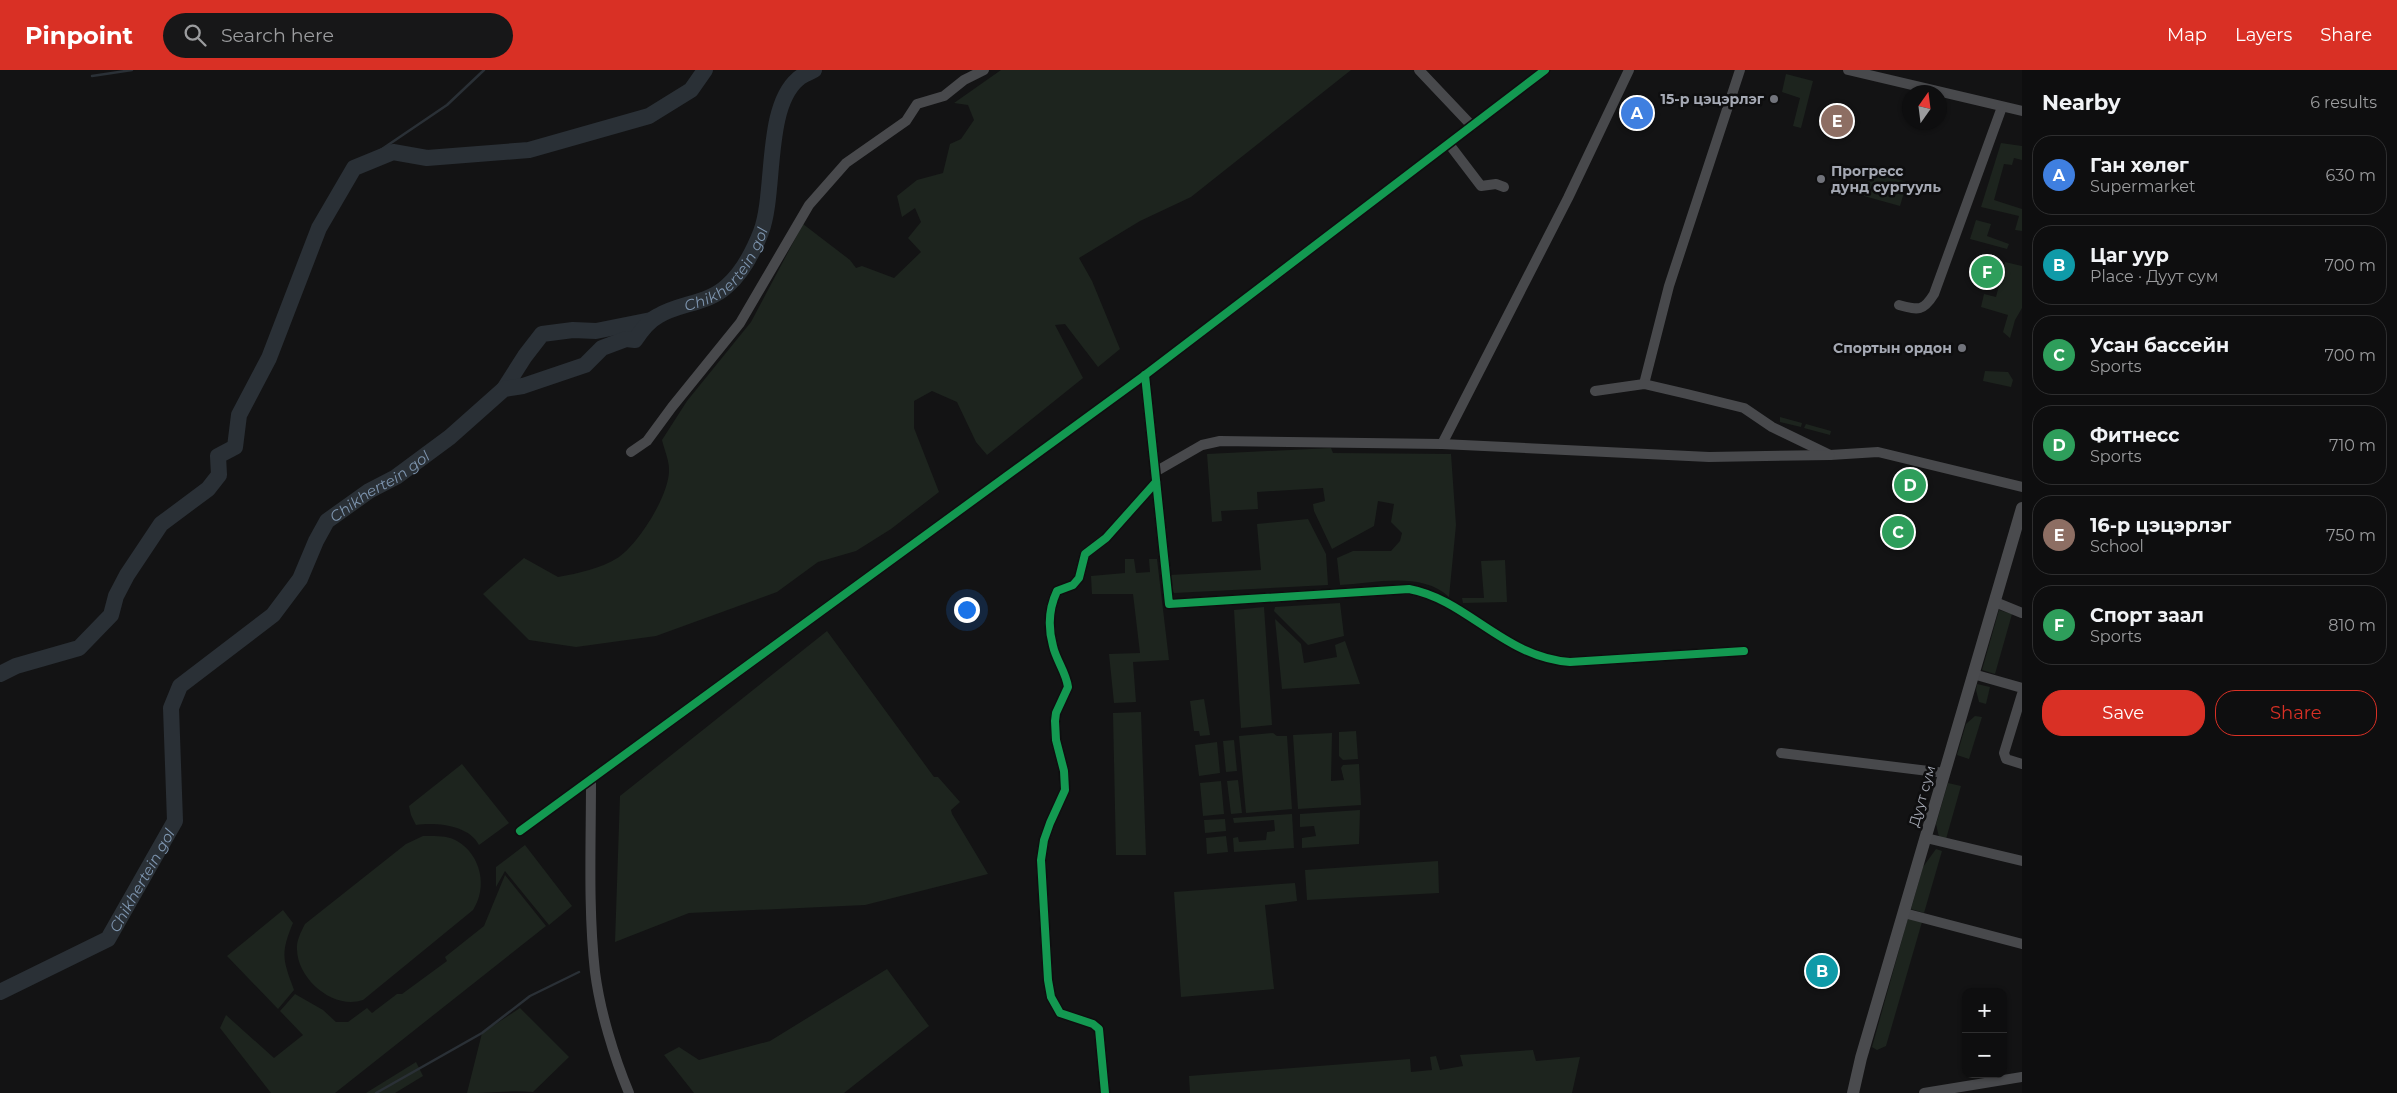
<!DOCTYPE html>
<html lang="en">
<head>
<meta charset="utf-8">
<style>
  :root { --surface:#0e0e0f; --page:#171718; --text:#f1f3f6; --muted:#9b9c9e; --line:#2e2e2f; --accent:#d93025 }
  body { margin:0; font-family:Montserrat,sans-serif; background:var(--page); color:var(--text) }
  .controls { position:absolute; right:15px; bottom:15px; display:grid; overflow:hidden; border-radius:10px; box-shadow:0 1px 4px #0004 }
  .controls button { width:45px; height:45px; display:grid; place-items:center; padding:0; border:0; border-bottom:1px solid var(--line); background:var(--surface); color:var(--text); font:25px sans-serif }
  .compass { position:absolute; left:1902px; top:15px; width:45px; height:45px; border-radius:50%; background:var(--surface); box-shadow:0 1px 4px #0004; rotate:14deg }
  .you { position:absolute; left:966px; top:539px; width:18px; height:18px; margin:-12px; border:4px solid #fff; border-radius:50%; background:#1a73e8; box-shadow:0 0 0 8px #1a73e833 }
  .badge { display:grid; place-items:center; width:32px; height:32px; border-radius:50%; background:var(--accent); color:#fff; font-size:16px; font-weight:700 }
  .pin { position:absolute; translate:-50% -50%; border:2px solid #fff; box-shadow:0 1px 5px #0006 }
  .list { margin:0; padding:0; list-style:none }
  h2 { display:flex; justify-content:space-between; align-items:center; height:65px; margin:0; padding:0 20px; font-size:21px }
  h2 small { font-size:16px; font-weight:400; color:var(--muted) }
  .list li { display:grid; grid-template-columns:32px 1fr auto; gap:15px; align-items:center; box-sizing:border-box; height:80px; margin:0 10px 10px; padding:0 10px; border:1px solid var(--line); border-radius:20px }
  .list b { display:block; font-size:19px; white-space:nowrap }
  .list p { margin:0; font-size:16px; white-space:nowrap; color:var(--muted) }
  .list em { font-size:16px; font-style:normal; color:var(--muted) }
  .actions { display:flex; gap:10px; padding:15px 20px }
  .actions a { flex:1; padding:11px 0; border:1px solid var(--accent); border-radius:20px; text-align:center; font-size:18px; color:var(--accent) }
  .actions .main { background:var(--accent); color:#fff }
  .icon { flex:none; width:28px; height:28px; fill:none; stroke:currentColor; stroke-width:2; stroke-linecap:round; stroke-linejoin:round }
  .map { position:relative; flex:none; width:2022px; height:1023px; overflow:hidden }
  header { display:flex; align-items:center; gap:30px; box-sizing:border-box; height:70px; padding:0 25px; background:var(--accent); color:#fff }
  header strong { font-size:24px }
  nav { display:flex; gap:28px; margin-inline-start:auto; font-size:18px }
  .search { width:350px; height:45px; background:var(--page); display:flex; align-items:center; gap:12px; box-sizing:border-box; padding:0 18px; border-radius:28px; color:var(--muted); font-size:19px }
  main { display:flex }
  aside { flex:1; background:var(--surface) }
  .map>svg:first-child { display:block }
  .green { fill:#1d241e }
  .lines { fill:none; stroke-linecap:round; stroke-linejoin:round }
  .stream { stroke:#2a3036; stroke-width:2.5 }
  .river { stroke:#2a3036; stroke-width:16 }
  .minor { stroke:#48494c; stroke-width:10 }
  .major { stroke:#4a4b4e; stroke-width:12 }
  .cycleway-casing { stroke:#0e0e0f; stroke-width:11 }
  .cycleway { stroke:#139951; stroke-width:8 }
  .poi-dot { fill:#72747c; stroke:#0e0e0f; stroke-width:2 }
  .labels { text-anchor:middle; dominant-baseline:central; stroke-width:5; stroke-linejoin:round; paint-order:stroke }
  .poi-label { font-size:14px; font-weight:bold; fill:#a5a9b4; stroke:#0e0e0f; text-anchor:end }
  .street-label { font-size:14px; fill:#a5a9b4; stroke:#0e0e0f }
  .water-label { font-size:15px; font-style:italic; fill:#7d94ae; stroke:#0e0e0f }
</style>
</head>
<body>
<header>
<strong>Pinpoint</strong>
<div class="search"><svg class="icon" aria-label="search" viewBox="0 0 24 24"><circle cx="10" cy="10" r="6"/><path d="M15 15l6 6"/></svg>Search here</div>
<nav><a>Map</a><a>Layers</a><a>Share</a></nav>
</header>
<main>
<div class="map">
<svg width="2022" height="1023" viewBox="0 0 2022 1023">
  <rect width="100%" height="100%" fill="#131314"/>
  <g class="green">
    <path d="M1001 0H1351L1191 127 1140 151 1079 188 1092 211 1120 279 1098 297 1065 254 1055 255 1083 308 987 385 976 372 957 332 932 321 914 331V358L939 422 891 459 856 481 818 492 777 522 656 566 576 577 529 570 483 524 524 488 558 507C579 503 600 499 619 487 639 473 670 424 669 399 669 390 664 379 662 370L687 331 751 252 803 154 850 190 856 198 862 196 894 208 921 182 908 168 921 152 915 138 902 147 897 126 917 110 943 103 950 74 961 69 974 50 968 35 954 33Z"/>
    <path d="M1786 4 1813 11 1801 58 1793 56 1800 28 1782 22Z"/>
    <path d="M2001 73 2022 76V90L2014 88 2012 95 2004 94 1994 130 2022 139V161L2015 160 2019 146 1981 137Z"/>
    <path d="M1870 102 1907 112 1900 136 1864 126Z"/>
    <path d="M1976 150 1991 154 1987 166 2009 174 2007 179 1970 169Z"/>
    <path d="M2005 192 2022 196V238L2015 250 2010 268 2003 262 2008 245 1981 237 1984 224 1996 227Z"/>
    <path d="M1985 301 2008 302 2013 310 2011 317 1983 311Z"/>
    <path d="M1780 347 1802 353 1801 357 1780 352Z"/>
    <path d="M1806 354 1831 361 1830 365 1804 358Z"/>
    <path d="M1331 378 1333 383 1451 384 1456 455 1449 527C1422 501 1374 513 1340 515L1337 488 1353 481H1391L1400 471 1402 463 1391 452 1394 434 1378 431 1374 456 1332 479 1314 441 1313 434 1325 431 1323 418 1257 422 1258 439 1221 441 1222 451 1212 452 1207 384Z"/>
    <path d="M1308 449 1326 484 1328 515 1174 523 1172 520 1170 505 1261 500 1257 454Z"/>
    <path d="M1125 489H1134L1136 503 1150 502 1149 489H1157L1169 590 1133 592 1136 632 1114 633 1109 584 1140 583 1133 524H1092L1091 506 1125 503Z"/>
    <path d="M1505 490 1507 532 1463 533 1462 528H1484L1481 491Z"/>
    <path d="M1340 533 1344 566 1308 575 1274 541 1275 537Z"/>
    <path d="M1264 537 1272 655 1241 658 1234 540Z"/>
    <path d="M1999 540 2012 544 1995 604 1982 600Z"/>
    <path d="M1275 549 1301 574 1304 593 1337 587 1335 575 1345 571 1360 614 1282 619Z"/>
    <path d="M827 561 934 707H938L960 732 951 740 952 744 988 804 865 835 689 843 615 872 620 726Z"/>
    <path d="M1977 614 1990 617 1986 634 1979 632 1976 620Z"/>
    <path d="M1204 629 1210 665 1200 666 1199 661H1194L1190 631Z"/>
    <path d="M1141 642 1146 785H1116L1113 643Z"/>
    <path d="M1975 646 1982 647 1969 689 1957 685 1966 654Z"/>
    <path d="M1356 661 1358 689 1343 690 1339 686V662Z"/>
    <path d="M1273 663 1277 666H1287L1292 739 1246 743 1239 666Z"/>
    <path d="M1332 663 1331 711 1344 710 1341 698 1343 695 1359 694 1361 735 1298 739 1293 665Z"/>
    <path d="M1234 670 1237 701 1226 702 1223 671Z"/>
    <path d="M1217 672 1220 703 1199 706 1195 675Z"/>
    <path d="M462 694 509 753 479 775C469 755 436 752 416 755L411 745 409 736Z"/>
    <path d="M1238 710 1242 743 1231 744 1227 711Z"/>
    <path d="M1221 711 1224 744 1203 746 1200 713Z"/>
    <path d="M1948 713 1961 716 1946 769 1939 767 1936 754Z"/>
    <path d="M1360 740 1359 774 1302 778V768L1316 766 1314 756 1300 757V744Z"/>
    <path d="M1292 744 1294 778 1234 782 1233 768 1238 767 1239 772 1266 770 1267 762 1275 761 1274 750 1234 753 1233 748Z"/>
    <path d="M1225 749 1226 761 1205 763 1204 750Z"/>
    <path d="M423 766C434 766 447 765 457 771 481 785 488 817 473 840L363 930C334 940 298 910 297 880 296 871 301 862 305 854L406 774Z"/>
    <path d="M1226 766 1228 782 1207 784 1206 768Z"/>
    <path d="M525 775 572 836 549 855 505 801 496 817V797Z"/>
    <path d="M1936 779 1942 781 1924 843 1911 839 1923 797Z"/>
    <path d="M1438 791 1439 823 1307 830 1305 800Z"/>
    <path d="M505 805 546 856 335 1023H271L220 958 226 945 274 988 303 965 280 941 295 924 323 940 336 952H348L367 938 372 943 397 924H402L447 891 445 887 484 856Z"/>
    <path d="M1295 813 1297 831 1265 835 1274 919 1181 927 1174 822Z"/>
    <path d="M283 840 293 853C280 884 283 890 294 920L278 939 227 886Z"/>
    <path d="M1908 848 1922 852 1886 976 1877 980 1872 977Z"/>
    <path d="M887 899 929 956 844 1023H694L664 985 679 977 699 990 770 971Z"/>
    <path d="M520 938 569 987 533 1022C511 1020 489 1023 467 1023L482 963Z"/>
    <path d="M1533 980 1536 991 1580 987 1572 1023H1190L1189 1006 1410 989 1411 1002 1432 1000 1430 987 1436 986 1440 1000 1463 996 1460 985Z"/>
    <path d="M416 992 423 1006 395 1023H366Z"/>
  </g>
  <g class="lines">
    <g class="stream">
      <path d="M92 6 132 0"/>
      <path d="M354 98 447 35 484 0"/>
      <path d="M376 1023 482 963 530 926 579 902"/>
    </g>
    <g class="river">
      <path d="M504 319 525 286 542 264 573 260 596 261 651 250"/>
      <path d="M0 604 16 596 79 578 111 545 116 526 127 505 161 454 208 419 219 405 218 386 235 377 239 345 269 288 319 158 354 98 393 82 427 88 529 80 649 46 691 20 705 0"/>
      <path id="s1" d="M0 922 108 869 175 751 171 638 180 616 273 545 300 509 316 471 327 451 369 421 396 407 450 367 504 319 523 316 585 295 602 278 626 269 635 270C641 261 648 251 658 246 679 233 708 234 727 216 742 203 754 180 761 162 776 122 764 38 798 9 802 5 809 3 814 0"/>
    </g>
    <g class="minor">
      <path d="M1419 0 1472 56"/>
      <path d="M1848 0 2022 41"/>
      <path d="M1449 74 1481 116 1496 114 1504 117"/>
      <path d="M1899 235C1918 240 1923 242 1934 224L2002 37"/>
      <path d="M1145 305 1169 534 1409 519C1468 530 1503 587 1570 592L1744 581"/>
      <path d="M1644 314 1669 216 1740 0"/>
      <path d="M1595 321 1644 314 1687 324 1744 338 1772 357 1830 385 1878 382 2022 417"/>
      <path d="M1442 374 1568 128 1629 0"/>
      <path d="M631 382 647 371 672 337 740 253 809 135 846 93 906 51 917 34 944 26 964 10 984 0"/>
      <path d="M1155 402 1202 375 1220 371 1442 374 1709 387 1830 385"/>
      <path d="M1995 532 2022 543"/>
      <path d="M1973 604 2022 618"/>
      <path d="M2022 624 2004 683 2006 689 2022 694"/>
      <path d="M1781 683 1945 703"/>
      <path d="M591 711C591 774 588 839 595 902 600 941 614 987 629 1023"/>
      <path d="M520 761 1145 305 1545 0"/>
      <path d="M1926 768 2022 791"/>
      <path d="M1904 843 2022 874"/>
      <path d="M1105 1023 1099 959 1093 954 1060 943 1051 927 1048 910 1041 790 1044 770 1050 753 1065 720 1064 701 1056 670 1055 651 1056 643 1068 617C1066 602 1056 590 1053 576 1048 558 1049 538 1057 521L1073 515 1079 508 1085 484 1106 468 1156 412"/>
      <path d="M1924 1023 2022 1007"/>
    </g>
    <path class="major" d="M1853 1023 1861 988 2022 438"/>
    <defs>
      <g id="cycleway">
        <path d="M1145 305 1169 534 1409 519C1468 530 1503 587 1570 592L1744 581"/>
        <path d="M520 761 1145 305 1545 0"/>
        <path d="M1105 1023 1099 959 1093 954 1060 943 1051 927 1048 910 1041 790 1044 770 1050 753 1065 720 1064 701 1056 670 1055 651 1056 643 1068 617C1066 602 1056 590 1053 576 1048 558 1049 538 1057 521L1073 515 1079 508 1085 484 1106 468 1156 412"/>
      </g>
    </defs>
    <use href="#cycleway" class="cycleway-casing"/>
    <use href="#cycleway" class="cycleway"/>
  </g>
  <g class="poi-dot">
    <circle cx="1774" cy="29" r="5"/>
    <circle cx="1821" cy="109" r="5"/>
    <circle cx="1962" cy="278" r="5"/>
  </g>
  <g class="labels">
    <g class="poi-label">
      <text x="1764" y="29">15-р цэцэрлэг</text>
      <text x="1831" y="101" text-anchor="start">Прогресс<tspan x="1831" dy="16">дунд сургууль</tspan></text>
      <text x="1952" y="278">Спортын ордон</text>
    </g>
    <g class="street-label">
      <text transform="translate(1922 726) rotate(-74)">Дуут сум</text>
    </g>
    <g class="water-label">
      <text stroke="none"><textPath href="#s1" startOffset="1104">Chikhertein gol</textPath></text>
      <text stroke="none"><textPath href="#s1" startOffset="682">Chikhertein gol</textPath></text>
      <text stroke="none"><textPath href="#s1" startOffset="188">Chikhertein gol</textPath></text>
    </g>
  </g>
</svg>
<div class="controls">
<button>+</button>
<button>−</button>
</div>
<svg class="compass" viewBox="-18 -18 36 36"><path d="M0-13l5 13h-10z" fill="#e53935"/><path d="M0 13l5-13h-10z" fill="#9b9c9e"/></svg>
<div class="you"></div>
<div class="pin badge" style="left:1637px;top:43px;background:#3f7fe0">A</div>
<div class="pin badge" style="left:1822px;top:901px;background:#0f9aa8">B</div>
<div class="pin badge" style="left:1898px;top:462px;background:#2e9e5b">C</div>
<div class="pin badge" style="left:1910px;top:415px;background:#2e9e5b">D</div>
<div class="pin badge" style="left:1837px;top:51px;background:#8d6e63">E</div>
<div class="pin badge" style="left:1987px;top:202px;background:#2e9e5b">F</div>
</div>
<aside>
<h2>Nearby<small>6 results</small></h2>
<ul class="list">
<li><span class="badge" style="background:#3f7fe0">A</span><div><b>Ган хөлөг</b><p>Supermarket</p></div><em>630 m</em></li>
<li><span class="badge" style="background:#0f9aa8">B</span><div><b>Цаг уур</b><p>Place · Дуут сум</p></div><em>700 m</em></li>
<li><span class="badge" style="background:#2e9e5b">C</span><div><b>Усан бассейн</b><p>Sports</p></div><em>700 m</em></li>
<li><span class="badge" style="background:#2e9e5b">D</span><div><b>Фитнесс</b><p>Sports</p></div><em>710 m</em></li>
<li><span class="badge" style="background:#8d6e63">E</span><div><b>16-р цэцэрлэг</b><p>School</p></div><em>750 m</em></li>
<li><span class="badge" style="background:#2e9e5b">F</span><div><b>Спорт заал</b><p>Sports</p></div><em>810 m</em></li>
</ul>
<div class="actions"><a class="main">Save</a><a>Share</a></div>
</aside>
</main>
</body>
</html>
